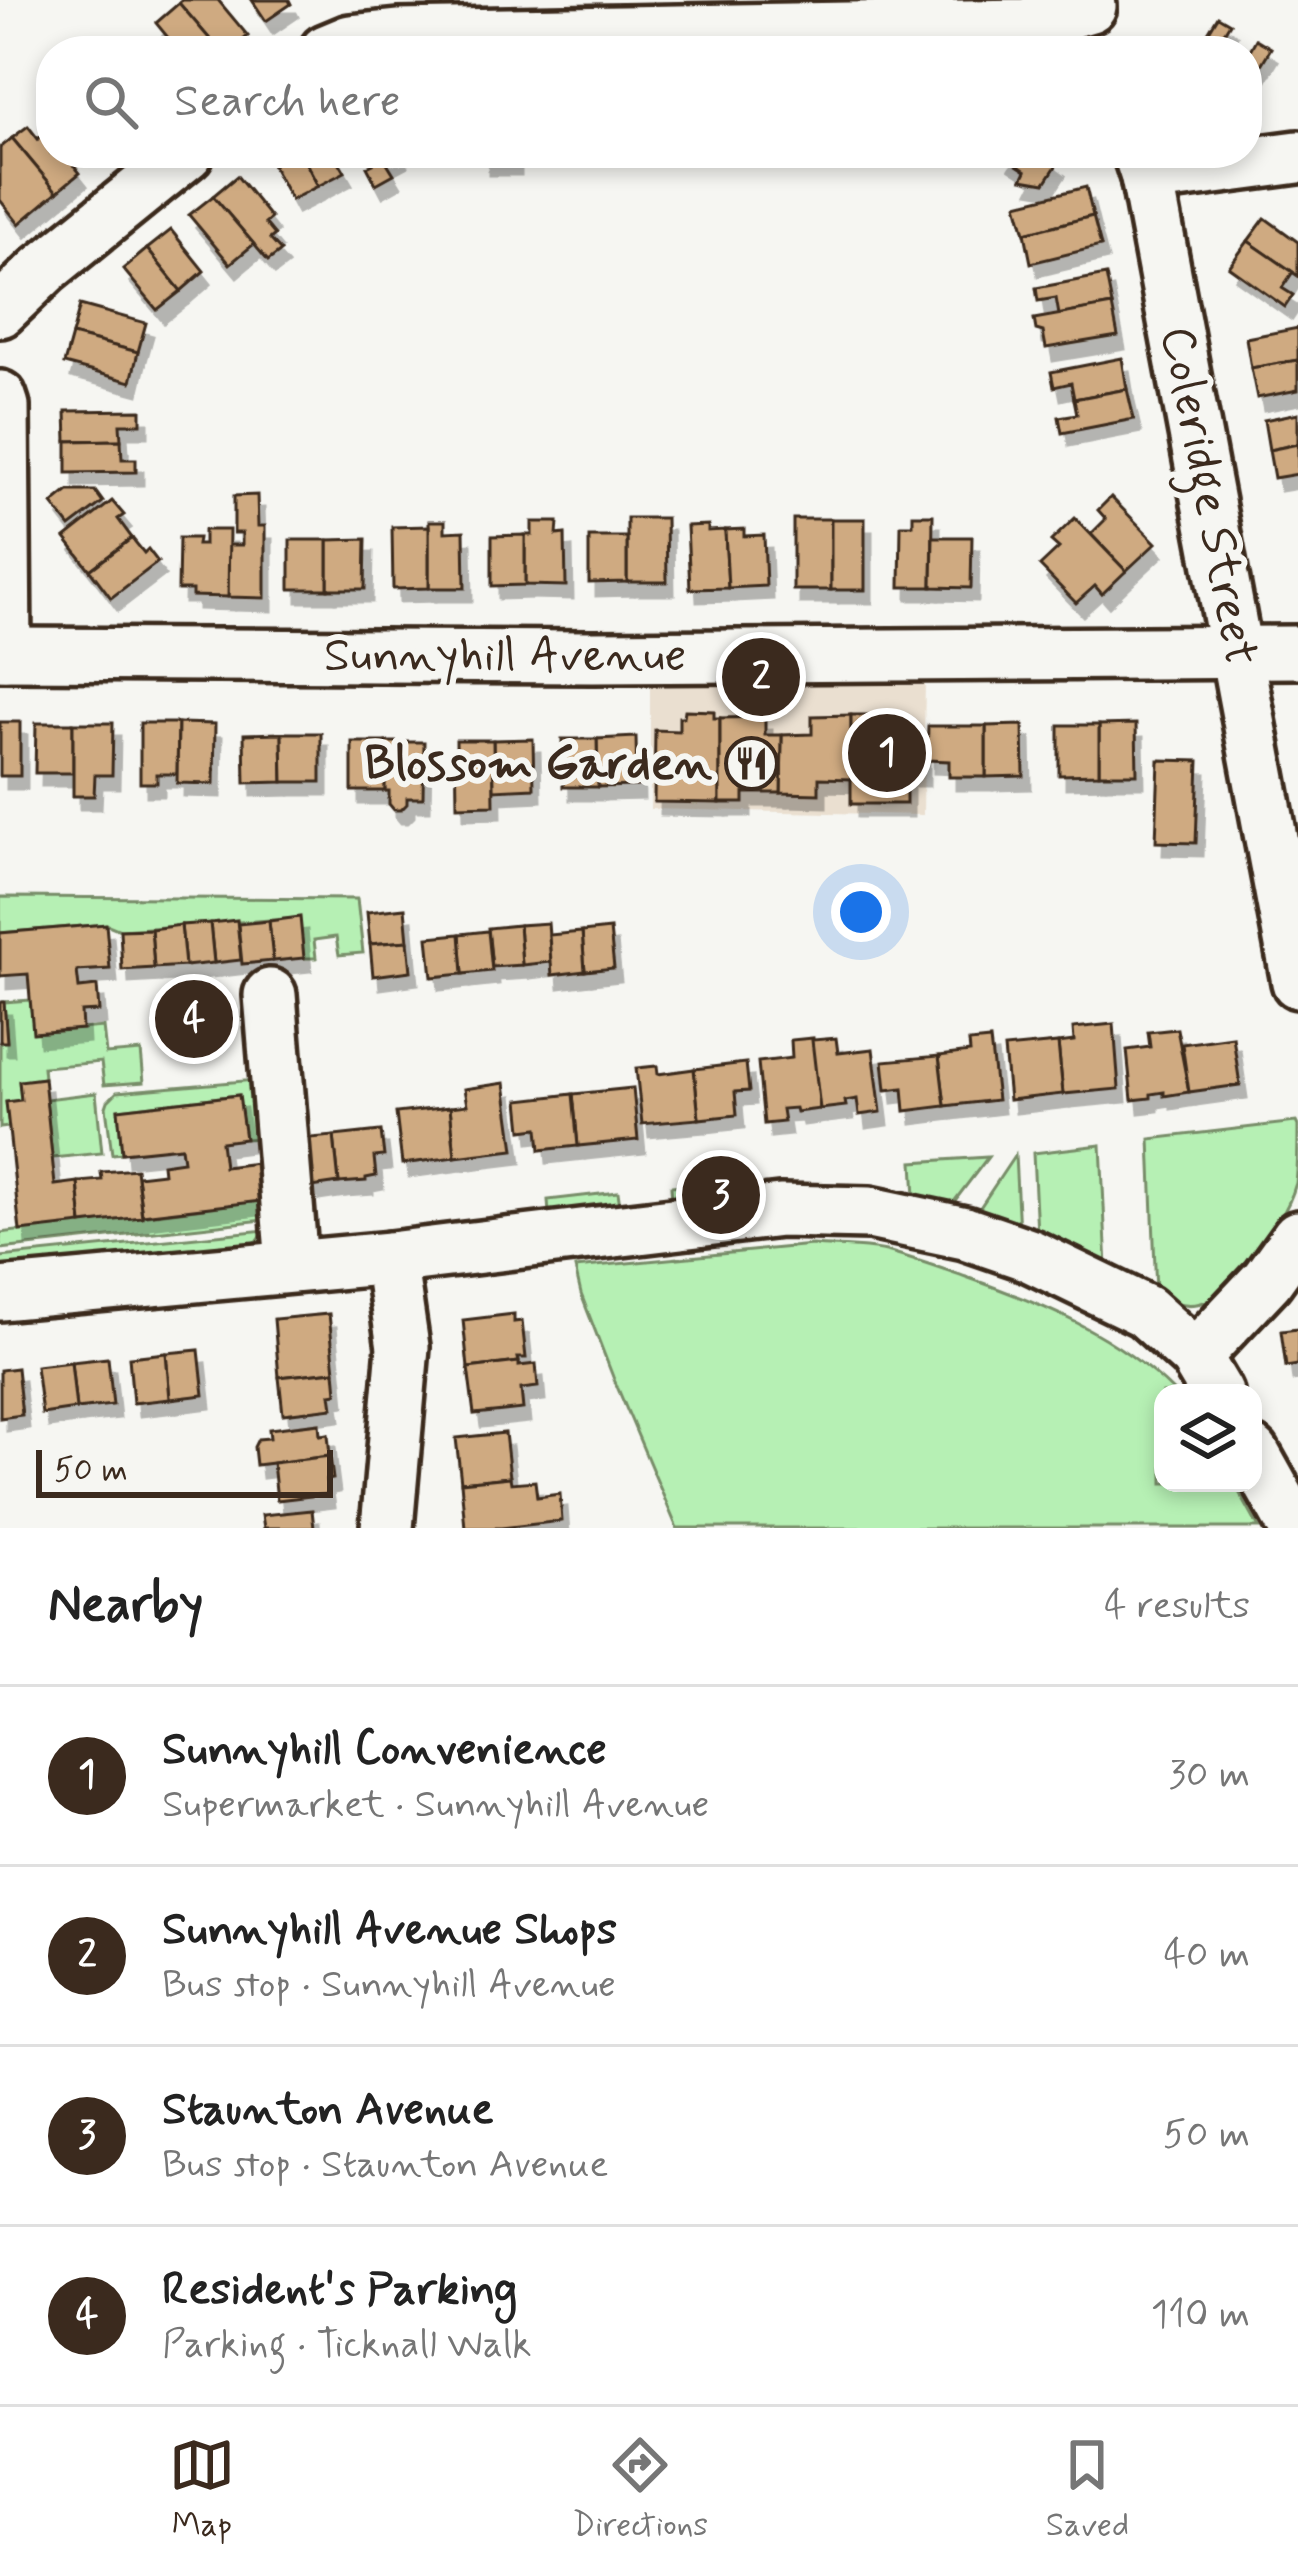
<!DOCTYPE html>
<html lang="en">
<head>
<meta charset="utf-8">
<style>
  :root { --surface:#fff; --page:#f6f6f6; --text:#222; --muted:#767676; --line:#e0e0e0; --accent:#3b2a1e }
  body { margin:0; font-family:Mynerve,sans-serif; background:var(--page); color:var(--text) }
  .controls { position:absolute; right:36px; bottom:36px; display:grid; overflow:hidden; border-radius:24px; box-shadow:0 6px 18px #0003 }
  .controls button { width:108px; height:108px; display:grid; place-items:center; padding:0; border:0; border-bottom:3px solid var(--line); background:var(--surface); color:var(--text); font:60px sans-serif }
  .scale { position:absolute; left:36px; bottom:30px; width:297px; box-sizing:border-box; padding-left:12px; border:6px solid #3b2a1e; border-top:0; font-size:33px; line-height:42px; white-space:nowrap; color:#3b2a1e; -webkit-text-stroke:9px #f6f6f2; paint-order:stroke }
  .you { position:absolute; left:861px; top:912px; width:42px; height:42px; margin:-30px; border:9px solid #fff; border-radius:50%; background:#1a73e8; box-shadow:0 0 0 18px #1a73e833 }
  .badge { display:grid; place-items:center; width:78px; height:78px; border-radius:50%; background:var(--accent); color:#fff; font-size:39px; font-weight:700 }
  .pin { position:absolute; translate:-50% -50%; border:6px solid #fff; box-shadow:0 3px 12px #0006 }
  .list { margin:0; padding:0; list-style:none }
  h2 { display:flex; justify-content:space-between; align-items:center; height:156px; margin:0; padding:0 48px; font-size:51px }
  h2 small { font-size:39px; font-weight:400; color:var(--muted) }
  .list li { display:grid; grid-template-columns:78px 1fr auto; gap:36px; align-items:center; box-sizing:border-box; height:180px; padding:0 48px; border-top:3px solid var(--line) }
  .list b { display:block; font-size:45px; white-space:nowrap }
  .list p { margin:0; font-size:39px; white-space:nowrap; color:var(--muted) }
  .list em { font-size:39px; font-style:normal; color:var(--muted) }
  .icon { flex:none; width:66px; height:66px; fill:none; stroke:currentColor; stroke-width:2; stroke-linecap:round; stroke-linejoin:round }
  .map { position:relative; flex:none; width:1298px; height:1528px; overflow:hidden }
  .search { position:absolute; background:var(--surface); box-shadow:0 6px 18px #0003; left:36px; right:36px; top:36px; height:132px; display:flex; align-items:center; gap:30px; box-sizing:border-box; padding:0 42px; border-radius:48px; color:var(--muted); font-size:45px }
  .sheet { height:876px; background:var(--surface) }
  nav { display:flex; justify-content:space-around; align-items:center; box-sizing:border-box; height:168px; border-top:3px solid var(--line); background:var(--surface); font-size:33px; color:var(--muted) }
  nav a { display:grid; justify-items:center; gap:6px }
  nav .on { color:var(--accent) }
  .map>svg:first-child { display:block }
  .built { fill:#eadfd0 }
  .green { fill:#b6f0b4; stroke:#788d69; stroke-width:3 }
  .building { fill:#cfaa81; stroke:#3b2a1e; stroke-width:3; filter:url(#shadow) }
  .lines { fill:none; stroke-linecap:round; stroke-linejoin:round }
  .minor-casing { stroke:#3b2a1e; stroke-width:60 }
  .minor { stroke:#f6f6f2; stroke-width:51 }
  .labels { text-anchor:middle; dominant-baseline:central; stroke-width:12; stroke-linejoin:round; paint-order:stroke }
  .street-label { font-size:48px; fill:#3b2a1e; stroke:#f6f6f2 }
  .poi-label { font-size:48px; font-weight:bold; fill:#3b2a1e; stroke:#f6f6f2; text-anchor:end }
</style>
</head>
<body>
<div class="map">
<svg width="1298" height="1528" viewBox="0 0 1298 1528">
  <defs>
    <filter id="shadow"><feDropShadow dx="7" dy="13" stdDeviation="0" flood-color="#0004"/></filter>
  </defs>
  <rect width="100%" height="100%" fill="#f6f6f2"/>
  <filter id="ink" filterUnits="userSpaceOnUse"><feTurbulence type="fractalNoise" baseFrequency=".00833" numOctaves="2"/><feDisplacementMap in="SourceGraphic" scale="24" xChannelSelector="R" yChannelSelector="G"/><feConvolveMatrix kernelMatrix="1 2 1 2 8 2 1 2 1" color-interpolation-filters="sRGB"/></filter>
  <g filter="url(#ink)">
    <path class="built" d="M925 680 923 815 650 809V681Z"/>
    <g class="green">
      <path d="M0 897 357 899 363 953 339 955 336 937 314 940 316 958H304L299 918 120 930 106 924 0 933Z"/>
      <path d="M30 1000 34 1033 103 1027 106 1054 141 1051 144 1082 104 1085 101 1062 43 1067 44 1078 19 1082 21 1100 6 1102 9 1127 0 1128V1042L7 1041 4 1002Z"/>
      <path d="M255 1080 261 1138 245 1139 238 1095 118 1109 122 1153 112 1154 106 1107 108 1101 117 1092Z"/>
      <path d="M96 1093 102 1153 52 1158 46 1099Z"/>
      <path d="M1296 1122 1298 1126C1298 1144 1298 1166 1296 1183 1288 1211 1272 1232 1254 1255 1228 1290 1201 1323 1156 1293L1150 1139Z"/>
      <path d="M1101 1145 1107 1267 1037 1234 1033 1153Z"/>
      <path d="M1015 1155 1019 1232 975 1215Z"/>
      <path d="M988 1157 950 1207 915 1197 913 1162Z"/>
      <path d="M747 1178 749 1193 672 1200 671 1186Z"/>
      <path d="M618 1192 620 1206 549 1214 548 1200Z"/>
      <path d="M261 1201 264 1220 0 1249V1233Z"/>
      <path d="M265 1230 255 1244 245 1248 0 1272V1257Z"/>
      <path d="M812 1245C836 1247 862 1246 886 1251 913 1258 940 1268 966 1277 1043 1304 1116 1334 1175 1393H1163V1483H1234L1259 1528H677L613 1377 581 1294 575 1268Z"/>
    </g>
    <g class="building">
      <path d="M182 0H218L248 36 230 51H220L179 3Z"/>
      <path d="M252 0H289L291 4 266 21Z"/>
      <path d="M179 3 220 51H179L156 23Z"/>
      <path d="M1218 16 1230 23 1222 36 1239 46 1236 51H1197Z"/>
      <path d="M1256 39 1271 48 1247 88V51H1236L1239 46 1249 52Z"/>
      <path d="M28 126 38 139 46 132 51 138V153H64L80 173 57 192 12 138Z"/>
      <path d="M12 138 57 192 19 224 0 200V148Z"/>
      <path d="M266 153H301L318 186 291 200Z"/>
      <path d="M301 153H334L345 172 318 186Z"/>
      <path d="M367 153H401L386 161 394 174 376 184 367 167 373 164Z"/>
      <rect x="482" y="153" width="32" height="9"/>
      <path d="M1005 153H1044L1058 163 1045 183 1022 179 1026 171 1003 156Z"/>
      <path d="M237 176 271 218 265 223 275 235 270 239 281 251 268 261 213 196Z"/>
      <path d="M1086 187 1093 216 1025 233 1017 204Z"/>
      <path d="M213 196 254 244 230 264 189 215Z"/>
      <path d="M1093 216 1101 246 1031 263 1025 233Z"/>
      <path d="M1265 218 1298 242V276L1248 241Z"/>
      <path d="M171 230 204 271 181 291 147 249Z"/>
      <path d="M1248 241 1293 272 1282 288 1293 295 1285 307 1229 267Z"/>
      <path d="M147 249 181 291 157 310 123 269Z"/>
      <path d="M1106 275 1112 305 1059 315 1056 298 1038 301 1036 288Z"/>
      <path d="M80 305 146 323 138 352 72 335Z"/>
      <path d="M1112 305 1118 336 1046 348 1043 332 1036 330 1034 319Z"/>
      <path d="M1298 328V360L1251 368 1246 338Z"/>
      <path d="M72 335 138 352 131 382 64 364Z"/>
      <path d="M1122 358 1127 389 1074 399 1071 383 1054 387 1051 372Z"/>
      <path d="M1298 360V390L1257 398 1251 368Z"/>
      <path d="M1127 389 1134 419 1062 433 1059 417 1077 414 1074 399Z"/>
      <path d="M141 410V424H120L121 440 67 441 66 411Z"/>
      <path d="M1298 413V444L1269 450 1264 420Z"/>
      <path d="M121 440 122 459H136V472L67 473V441Z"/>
      <path d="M1298 444V474L1274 478 1269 450Z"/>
      <path d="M68 491H95L103 502 70 527 52 504Z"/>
      <path d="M257 495 258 526H265V598L228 597V545H242V533H234V496Z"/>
      <path d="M1111 497 1156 543 1126 571 1091 534 1106 519 1098 510Z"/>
      <path d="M112 501 124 515 118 519 132 538 90 570 65 538Z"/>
      <path d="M913 515H933L932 587H900L901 525H913Z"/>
      <path d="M627 518H666L667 582H627Z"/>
      <path d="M1075 518 1126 571 1102 594 1095 586 1076 603 1040 566 1059 548 1051 541Z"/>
      <rect x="793" y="519" width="38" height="71"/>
      <rect x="831" y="519" width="34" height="71"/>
      <path d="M429 521H445V532L464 531 465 588H429Z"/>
      <path d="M532 522H558L557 535 565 534 566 586 525 585V535H532Z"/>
      <path d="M708 525V531L725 530 728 588 690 589 687 526Z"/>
      <path d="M429 526V588L393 589 392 527Z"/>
      <path d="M744 529V536L764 535 766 586 728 588 725 530Z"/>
      <path d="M204 530H229L228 597 192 596V590H178L179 538H198L197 545H204Z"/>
      <path d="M525 535V585L492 586V536Z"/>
      <path d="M589 537H627V582L589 583Z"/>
      <path d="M933 537H972L971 588 932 587Z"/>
      <path d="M132 538 144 553 148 549 158 562 111 598 90 570Z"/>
      <path d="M366 539 365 589H328V540Z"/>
      <rect x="290" y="540" width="38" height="49"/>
      <path d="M685 710 714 711V718H720V803L654 802 655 730 679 731V717H684Z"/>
      <path d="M851 715 852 779 819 778V794L781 793 782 735 812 734V716Z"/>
      <path d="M851 715H896V733H922V773H906V804H851Z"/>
      <path d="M765 717V735H782L781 793H744V803H720V718Z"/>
      <rect x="0" y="722" width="20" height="54"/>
      <path d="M36 723H73V773H35Z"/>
      <path d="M73 723H113L112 775H95L94 796H73Z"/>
      <path d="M140 723H178L177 774H157V783H140Z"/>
      <path d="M178 723 215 724 214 784 177 783Z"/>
      <path d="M1136 724 1137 774H1099V725Z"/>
      <path d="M1023 725 1024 776 986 777V726Z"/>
      <path d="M1059 725H1099V774L1059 775Z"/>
      <path d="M928 726H986V777H949V761L927 760Z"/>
      <path d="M282 733 283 782 245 783 244 734Z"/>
      <path d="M282 733H321V782H283Z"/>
      <path d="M636 737 637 786 598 787 597 739Z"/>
      <path d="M533 739 534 788 494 790 493 740Z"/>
      <path d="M562 739H597L598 787H563Z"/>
      <path d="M456 740H493L494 805 457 806Z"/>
      <path d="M352 742H386L385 791H352Z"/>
      <path d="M386 742H424L423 798H407V804L401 810H394L389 804V791H385Z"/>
      <path d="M1159 760 1199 761 1196 843 1156 842Z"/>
      <path d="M405 908 408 941 370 944 367 912Z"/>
      <path d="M300 917 304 958 273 961 269 921Z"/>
      <path d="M237 920 241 960 214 963 210 923Z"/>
      <path d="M269 921 273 961 242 964 238 924Z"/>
      <path d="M210 923 214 963 185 966 181 925Z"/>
      <path d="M548 923 551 962 522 965 519 925Z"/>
      <path d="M106 924 110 969 77 971 79 988 97 986 99 1011 81 1012 82 1029 33 1033 28 974 0 976V933Z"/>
      <path d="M181 925 185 966 154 968 151 929Z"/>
      <path d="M519 925 522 965 492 967 488 928Z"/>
      <path d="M151 929 154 968 122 970 120 930Z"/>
      <path d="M610 929 614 968 585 971 582 932Z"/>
      <path d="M488 931 492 971 463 974 460 934Z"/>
      <path d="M582 932 585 971 552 975 549 935Z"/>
      <path d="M460 934 463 974 432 977 428 937Z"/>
      <path d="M408 941 411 971 373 976 370 944Z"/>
      <path d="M0 1002H4L7 1042H0Z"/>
      <path d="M1114 1024 1119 1089 1063 1094 1058 1043 1074 1041 1073 1028Z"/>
      <path d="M1177 1029 1189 1092 1164 1096V1092L1151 1094V1098L1132 1100 1127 1050 1150 1047 1148 1032Z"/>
      <path d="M1233 1037 1240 1085 1189 1092 1182 1044Z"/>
      <path d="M813 1038 820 1109 796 1112 795 1108 782 1109 784 1122 764 1124 758 1062 792 1058 791 1040Z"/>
      <path d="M836 1038 838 1053 873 1049 881 1112 859 1115 857 1099 845 1101 846 1106 820 1109 812 1040Z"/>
      <path d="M990 1040 997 1100 945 1106 939 1056 970 1052 969 1042Z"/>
      <path d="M1058 1043 1063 1094 1009 1100 1004 1048Z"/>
      <path d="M939 1056 945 1106 905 1111 903 1088 886 1090 883 1061Z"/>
      <path d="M746 1063 749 1091 735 1092 737 1115 699 1119 694 1069Z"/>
      <path d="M657 1066 658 1074 694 1069 699 1119 642 1124 636 1068Z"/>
      <path d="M44 1078 55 1185 78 1182 82 1224 20 1231 6 1102 21 1100 19 1081Z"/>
      <path d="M505 1083 514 1150 455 1157 450 1107 467 1105 464 1089Z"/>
      <path d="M633 1088 638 1140 578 1146 573 1094Z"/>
      <path d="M573 1094 578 1146 540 1150 538 1128 522 1130 519 1100Z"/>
      <path d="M239 1095 245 1139 221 1142 224 1167 257 1163 261 1201 142 1215 137 1176 163 1173 162 1164 183 1161 181 1147 122 1153 118 1109Z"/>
      <path d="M450 1107 455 1157 402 1164 396 1113Z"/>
      <path d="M381 1131 384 1156 374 1157 376 1176 366 1178V1181L339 1183 334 1136Z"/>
      <path d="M334 1136 339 1183 312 1187V1184L302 1185 297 1139Z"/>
      <path d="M136 1169 142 1217 82 1224 78 1182 102 1180 101 1172Z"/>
      <path d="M329 1314 335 1371 279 1377 274 1319Z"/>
      <path d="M514 1314V1322L522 1321 526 1358H518L519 1362 468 1368 463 1320Z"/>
      <path d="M1298 1329V1365L1286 1367 1281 1331Z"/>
      <path d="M199 1350 204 1395 170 1399 166 1353Z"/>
      <path d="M166 1353 170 1399 133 1403 129 1357Z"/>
      <path d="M108 1358 113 1405 76 1409 71 1362Z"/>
      <path d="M71 1362 76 1409 42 1414 36 1366Z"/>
      <path d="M519 1362V1366L536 1364 538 1387 521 1389 523 1409 474 1414 468 1368Z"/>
      <path d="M17 1368 22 1415 0 1418V1370Z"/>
      <path d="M335 1371 337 1393 331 1394 333 1408 283 1414 279 1377Z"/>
      <path d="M319 1423 320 1435 328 1434 330 1456 256 1465 254 1447 258 1439 270 1438 269 1429Z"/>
      <path d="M505 1433 510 1477 461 1482 456 1438Z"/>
      <path d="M330 1456 333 1479 326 1480 328 1494 277 1500 273 1463Z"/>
      <path d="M510 1477 511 1483 535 1481 537 1497 560 1494 562 1521 501 1528H465L461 1482Z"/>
      <path d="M312 1510 314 1528H264L262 1515Z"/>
    </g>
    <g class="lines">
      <defs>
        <g id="minor">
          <path d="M326 51 350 41 398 36 1026 25 1090 6"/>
          <path d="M1139 153 1147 177 1298 982"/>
          <path d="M1147 177 1298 157"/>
          <path d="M0 311 44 269 187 153"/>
          <path d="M0 397 3 406 5 654"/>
          <path d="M0 654 593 657 1298 652"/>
          <path d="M270 995 292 1265"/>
          <path d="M0 1294 390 1258 780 1211 870 1213 965 1233 1029 1255 1145 1311 1195 1356 1217 1393"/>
          <path d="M1195 1356 1267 1280 1298 1237"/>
          <path d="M1253 1453 1295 1528"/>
          <path d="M387 1528 403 1347 390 1258"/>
        </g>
      </defs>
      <use href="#minor" class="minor-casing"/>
      <use href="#minor" class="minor"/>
    </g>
  </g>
  <defs>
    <symbol id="restaurant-ring" viewBox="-11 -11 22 22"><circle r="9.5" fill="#f6f6f2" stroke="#3b2a1e" stroke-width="1.5"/><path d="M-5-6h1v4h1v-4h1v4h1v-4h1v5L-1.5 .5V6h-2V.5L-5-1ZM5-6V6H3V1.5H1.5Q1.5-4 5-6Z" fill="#3b2a1e"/></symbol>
  </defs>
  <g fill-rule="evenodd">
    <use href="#restaurant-ring" x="722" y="734" width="59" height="59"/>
  </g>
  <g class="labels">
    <g class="street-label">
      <text transform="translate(1208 496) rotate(79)">Coleridge Street</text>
      <text x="505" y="656">Sunnyhill Avenue</text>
    </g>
    <g class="poi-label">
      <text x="712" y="764">Blossom Garden</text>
    </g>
  </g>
</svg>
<div class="controls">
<button><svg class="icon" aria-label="layers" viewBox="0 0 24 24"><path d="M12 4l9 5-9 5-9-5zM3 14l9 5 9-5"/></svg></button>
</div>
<div class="scale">50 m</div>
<div class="you"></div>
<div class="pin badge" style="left:887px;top:753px">1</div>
<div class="pin badge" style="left:761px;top:677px">2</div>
<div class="pin badge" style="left:721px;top:1195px">3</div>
<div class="pin badge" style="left:194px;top:1019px">4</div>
<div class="search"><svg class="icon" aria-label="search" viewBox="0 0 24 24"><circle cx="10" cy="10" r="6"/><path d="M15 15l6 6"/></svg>Search here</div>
</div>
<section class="sheet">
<h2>Nearby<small>4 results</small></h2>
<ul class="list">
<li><span class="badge">1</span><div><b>Sunnyhill Convenience</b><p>Supermarket · Sunnyhill Avenue</p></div><em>30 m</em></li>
<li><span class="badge">2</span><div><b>Sunnyhill Avenue Shops</b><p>Bus stop · Sunnyhill Avenue</p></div><em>40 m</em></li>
<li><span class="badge">3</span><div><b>Staunton Avenue</b><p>Bus stop · Staunton Avenue</p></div><em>50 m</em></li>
<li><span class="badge">4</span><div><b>Resident's Parking</b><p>Parking · Ticknall Walk</p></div><em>110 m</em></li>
</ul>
</section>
<nav>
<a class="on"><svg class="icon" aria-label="map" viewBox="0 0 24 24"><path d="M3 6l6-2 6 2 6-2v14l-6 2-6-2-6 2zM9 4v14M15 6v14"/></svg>Map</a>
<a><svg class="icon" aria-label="directions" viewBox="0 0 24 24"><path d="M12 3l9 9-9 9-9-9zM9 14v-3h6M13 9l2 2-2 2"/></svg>Directions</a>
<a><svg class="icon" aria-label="saved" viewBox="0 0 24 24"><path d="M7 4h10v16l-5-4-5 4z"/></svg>Saved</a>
</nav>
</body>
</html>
